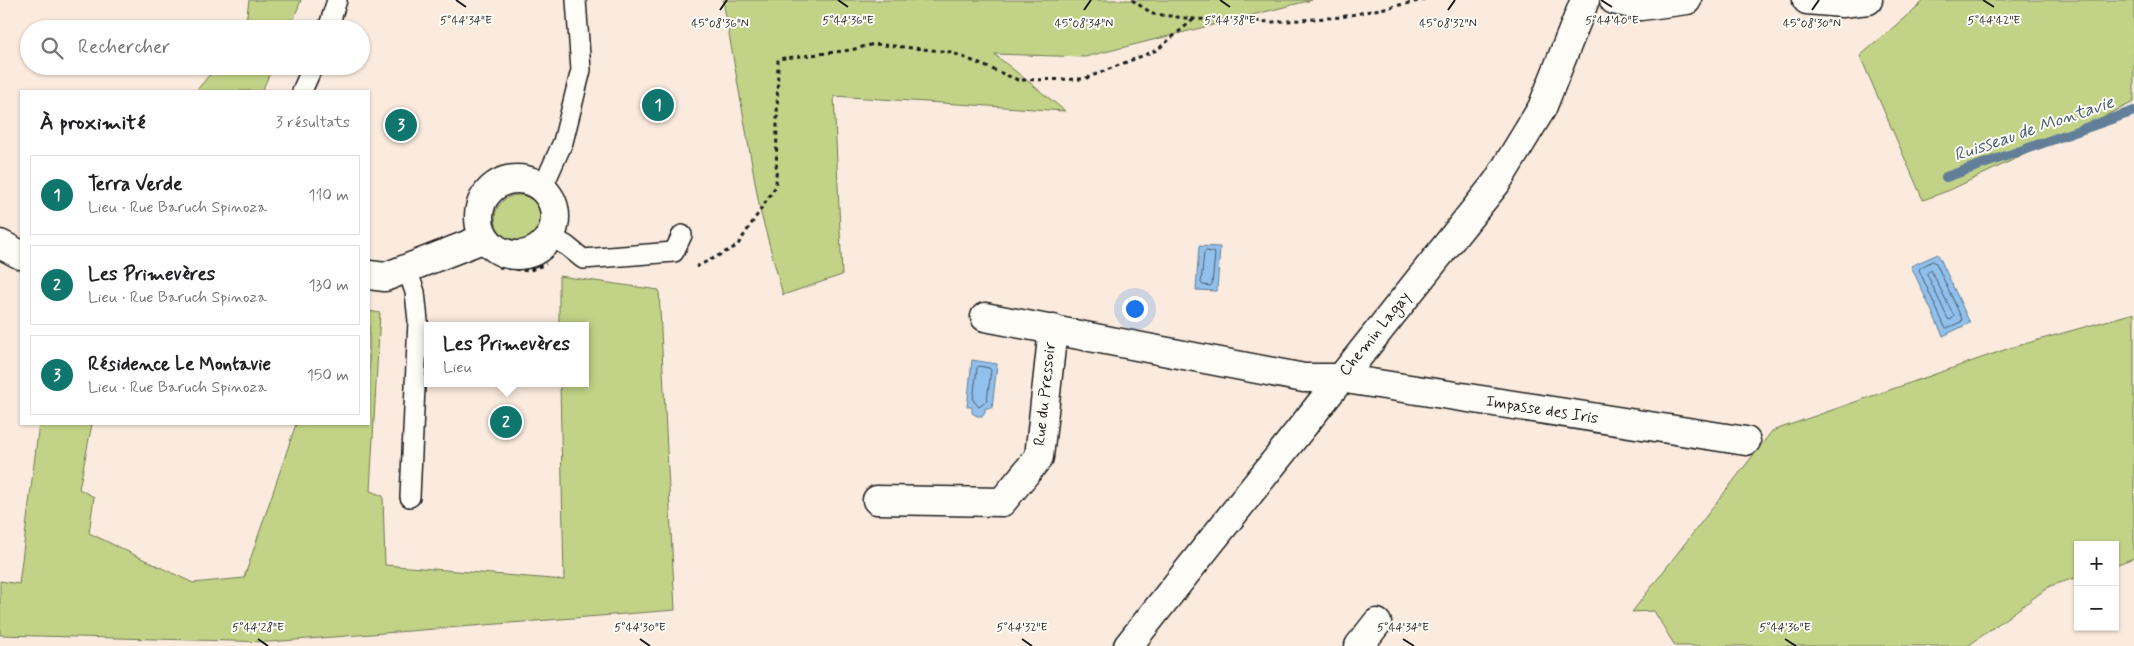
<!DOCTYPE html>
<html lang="fr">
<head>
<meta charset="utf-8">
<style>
  :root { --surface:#fff; --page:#f2f2f2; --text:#202124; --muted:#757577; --line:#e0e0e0; --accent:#0f766e }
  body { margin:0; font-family:Mynerve,sans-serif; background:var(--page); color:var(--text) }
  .controls { position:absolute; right:15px; bottom:15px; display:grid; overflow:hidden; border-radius:0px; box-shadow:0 1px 4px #0004 }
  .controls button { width:45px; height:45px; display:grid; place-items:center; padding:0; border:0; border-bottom:1px solid var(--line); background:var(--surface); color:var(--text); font:25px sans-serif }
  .you { position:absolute; left:1134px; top:308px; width:18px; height:18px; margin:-12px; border:4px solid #fff; border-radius:50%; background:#1a73e8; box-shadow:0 0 0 8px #1a73e833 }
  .badge { display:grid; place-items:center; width:32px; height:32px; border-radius:50%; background:var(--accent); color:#fff; font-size:16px; font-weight:700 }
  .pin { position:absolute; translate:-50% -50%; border:2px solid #fff; box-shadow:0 1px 5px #0006 }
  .popup { position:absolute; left:424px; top:322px; width:165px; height:65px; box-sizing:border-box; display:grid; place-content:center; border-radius:0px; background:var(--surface); filter:drop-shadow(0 1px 4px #0005); font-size:16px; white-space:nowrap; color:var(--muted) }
  .popup b { font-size:19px; color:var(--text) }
  .popup::after { content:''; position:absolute; left:50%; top:100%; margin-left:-10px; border:10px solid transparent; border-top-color:var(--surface) }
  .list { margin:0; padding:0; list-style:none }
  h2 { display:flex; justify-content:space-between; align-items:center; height:65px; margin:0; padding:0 20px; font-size:21px }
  h2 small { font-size:16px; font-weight:400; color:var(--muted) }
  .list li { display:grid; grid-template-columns:32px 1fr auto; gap:15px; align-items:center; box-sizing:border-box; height:80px; margin:0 10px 10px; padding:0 10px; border:1px solid var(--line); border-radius:0px }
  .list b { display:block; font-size:19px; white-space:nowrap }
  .list p { margin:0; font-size:16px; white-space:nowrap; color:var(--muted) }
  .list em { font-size:16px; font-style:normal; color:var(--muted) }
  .icon { flex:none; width:28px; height:28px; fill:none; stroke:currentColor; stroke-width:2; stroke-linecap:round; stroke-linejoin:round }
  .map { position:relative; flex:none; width:2134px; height:646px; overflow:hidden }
  .search { position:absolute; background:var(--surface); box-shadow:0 1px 4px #0004; left:20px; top:20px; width:350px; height:55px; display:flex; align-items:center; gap:12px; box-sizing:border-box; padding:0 18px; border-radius:28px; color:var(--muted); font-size:19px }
  .panel { position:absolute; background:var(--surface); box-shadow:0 1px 4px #0004; left:20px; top:90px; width:350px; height:335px; border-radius:0px }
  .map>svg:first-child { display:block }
  .green { fill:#c2d388; stroke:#6f7852 }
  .water { fill:#90c0eb; stroke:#627e98 }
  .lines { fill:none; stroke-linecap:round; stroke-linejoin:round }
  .shore { stroke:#4a5e6f; stroke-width:1 }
  .stream { stroke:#627e98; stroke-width:10 }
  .lane-casing { stroke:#1c1c1c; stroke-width:22 }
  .street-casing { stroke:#1c1c1c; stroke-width:31 }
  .path { stroke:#1c1c1c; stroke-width:3; stroke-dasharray:4 4; stroke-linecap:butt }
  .lane { stroke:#fdfcf7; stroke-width:19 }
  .street { stroke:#fdfcf7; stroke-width:28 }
  .ticks { fill:none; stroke:#1c1c1c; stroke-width:2 }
  .labels { text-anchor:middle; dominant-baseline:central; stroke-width:4; stroke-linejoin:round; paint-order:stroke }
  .street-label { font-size:16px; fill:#1c1c1c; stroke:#fdfcf7 }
  .water-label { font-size:18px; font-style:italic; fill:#4a5e6f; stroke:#fdfcf7 }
  .ticks-label { font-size:12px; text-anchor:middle; fill:#1c1c1c; stroke:#fdfcf7; stroke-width:4; stroke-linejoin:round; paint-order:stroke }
</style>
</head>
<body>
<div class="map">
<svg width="2134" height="646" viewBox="0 0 2134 646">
  <rect width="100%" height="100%" fill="#faebde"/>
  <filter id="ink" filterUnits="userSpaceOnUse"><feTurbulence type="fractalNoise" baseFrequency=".02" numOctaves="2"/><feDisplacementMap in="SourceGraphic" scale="10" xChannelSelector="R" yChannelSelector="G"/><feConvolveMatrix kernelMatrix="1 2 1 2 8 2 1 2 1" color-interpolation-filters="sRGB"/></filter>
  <g filter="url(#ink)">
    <g class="green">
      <path d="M249 0H301L290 29H245Z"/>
      <path d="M723 0H1312L1085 57 994 54 1065 111 834 96 842 275 783 295 760 210Z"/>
      <path d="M1925 0H2134V102L1950 190 1923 200 1860 56Z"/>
      <path d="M217 66H273L262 91H196Z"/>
      <circle cx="518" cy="218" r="23"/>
      <path d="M559 276 659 290 675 610 270 642 0 635V581L19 584 39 424H92L79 489 94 497 89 533 193 583 244 578 296 424H369V311L380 313 370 491 383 496 385 565 564 580 560 383H585V326H559Z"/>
      <path d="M2134 313V558L2115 565V545H2078V577L2050 586 1968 646H1675L1654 611 1632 612 1772 431 2010 348Z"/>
    </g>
    <g class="water">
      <path d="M1199 246 1220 247 1217 291 1196 290Z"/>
      <path d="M1938 254 1970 323 1943 336 1911 266Z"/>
      <path d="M972 360 997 364 992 408H985V412L982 416H977L972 413V407H967Z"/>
    </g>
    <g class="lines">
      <g class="shore">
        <path d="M1206 251 1213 252 1215 254 1212 284 1210 286 1203 285 1201 283 1204 253Z"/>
        <path d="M1933 261 1936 263 1962 319 1961 322 1947 328 1945 327 1919 270 1920 268Z"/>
        <path d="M1931 270 1954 316 1951 320 1948 319 1927 274Z"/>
        <path d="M979 366 989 368 991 370 987 401 979 407 973 400 977 368Z"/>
      </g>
      <path class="stream" d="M1946 177 2134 111"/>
      <defs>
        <g id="lane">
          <path d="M328 29 337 0"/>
          <path d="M302 91 313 66"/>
          <path d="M542 189 563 142 581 70 576 0"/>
          <path d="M550 236 567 246 583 259 674 252 682 235"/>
          <path d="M407 269 415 292 418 321 410 497"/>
        </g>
        <g id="street">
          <path d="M1614 0 1641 6 1687 0"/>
          <path d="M1807 0 1842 3 1868 0"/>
          <circle cx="517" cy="217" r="38"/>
          <path d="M0 244 21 255"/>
          <path d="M369 275 385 277 485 238"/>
          <path d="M985 317 1304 378H1339L1746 441"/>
          <path d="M877 500 1002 502 1039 457 1053 329"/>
          <path d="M1128 646 1497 182 1542 108 1585 0"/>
          <path d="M1359 646 1377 623"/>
        </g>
      </defs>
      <use href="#lane" class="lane-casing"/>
      <use href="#street" class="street-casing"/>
      <g class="path">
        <path d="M1132 0 1153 14 1194 19 1273 22 1341 17 1424 0"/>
        <path d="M499 267 528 271 546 264"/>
        <path d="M696 267 737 246 776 186 778 59 851 50 874 44 951 52 1018 80 1084 79 1157 50 1194 19"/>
      </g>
      <use href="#lane" class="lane"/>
      <use href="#street" class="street"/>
    </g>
  </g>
  <path class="ticks" d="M456 0 466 7M838 0 848 7M1220 0 1230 7M1601 0 1612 7M1983 0 1994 7M720 10 727 0M1084 10 1091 0M1448 10 1455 0M1812 10 1819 0M258 639 268 646M640 639 650 646M1022 639 1032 646M1403 639 1414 646M1785 639 1796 646"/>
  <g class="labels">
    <g class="street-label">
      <text transform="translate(1375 334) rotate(-51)">Chemin Lagay</text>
      <text transform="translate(1045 394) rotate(-84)">Rue du Pressoir</text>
      <text transform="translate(1542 410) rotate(9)">Impasse des Iris</text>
    </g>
    <g class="water-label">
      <text transform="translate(2034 129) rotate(-19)">Ruisseau de Montavie</text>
    </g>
  </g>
  <g class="ticks-label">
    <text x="466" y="24">5°44'34"E</text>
    <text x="848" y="24">5°44'36"E</text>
    <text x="1230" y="24">5°44'38"E</text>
    <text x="1612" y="24">5°44'40"E</text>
    <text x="1994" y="24">5°44'42"E</text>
    <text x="720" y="27">45°08'36"N</text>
    <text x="1084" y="27">45°08'34"N</text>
    <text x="1448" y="27">45°08'32"N</text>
    <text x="1812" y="27">45°08'30"N</text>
    <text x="258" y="631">5°44'28"E</text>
    <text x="640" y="631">5°44'30"E</text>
    <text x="1022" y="631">5°44'32"E</text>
    <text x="1403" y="631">5°44'34"E</text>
    <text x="1785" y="631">5°44'36"E</text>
  </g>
</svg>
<div class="controls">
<button>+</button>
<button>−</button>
</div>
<div class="you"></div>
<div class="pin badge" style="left:658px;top:105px">1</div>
<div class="pin badge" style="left:506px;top:422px">2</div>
<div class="popup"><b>Les Primevères</b>Lieu</div>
<div class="pin badge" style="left:401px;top:125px">3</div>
<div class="search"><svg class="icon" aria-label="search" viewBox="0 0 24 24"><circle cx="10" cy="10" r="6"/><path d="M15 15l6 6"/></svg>Rechercher</div>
<section class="panel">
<h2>À proximité<small>3 résultats</small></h2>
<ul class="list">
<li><span class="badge">1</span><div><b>Terra Verde</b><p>Lieu · Rue Baruch Spinoza</p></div><em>110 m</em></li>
<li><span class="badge">2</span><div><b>Les Primevères</b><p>Lieu · Rue Baruch Spinoza</p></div><em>130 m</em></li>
<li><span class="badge">3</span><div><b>Résidence Le Montavie</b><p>Lieu · Rue Baruch Spinoza</p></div><em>150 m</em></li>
</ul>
</section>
</div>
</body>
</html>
